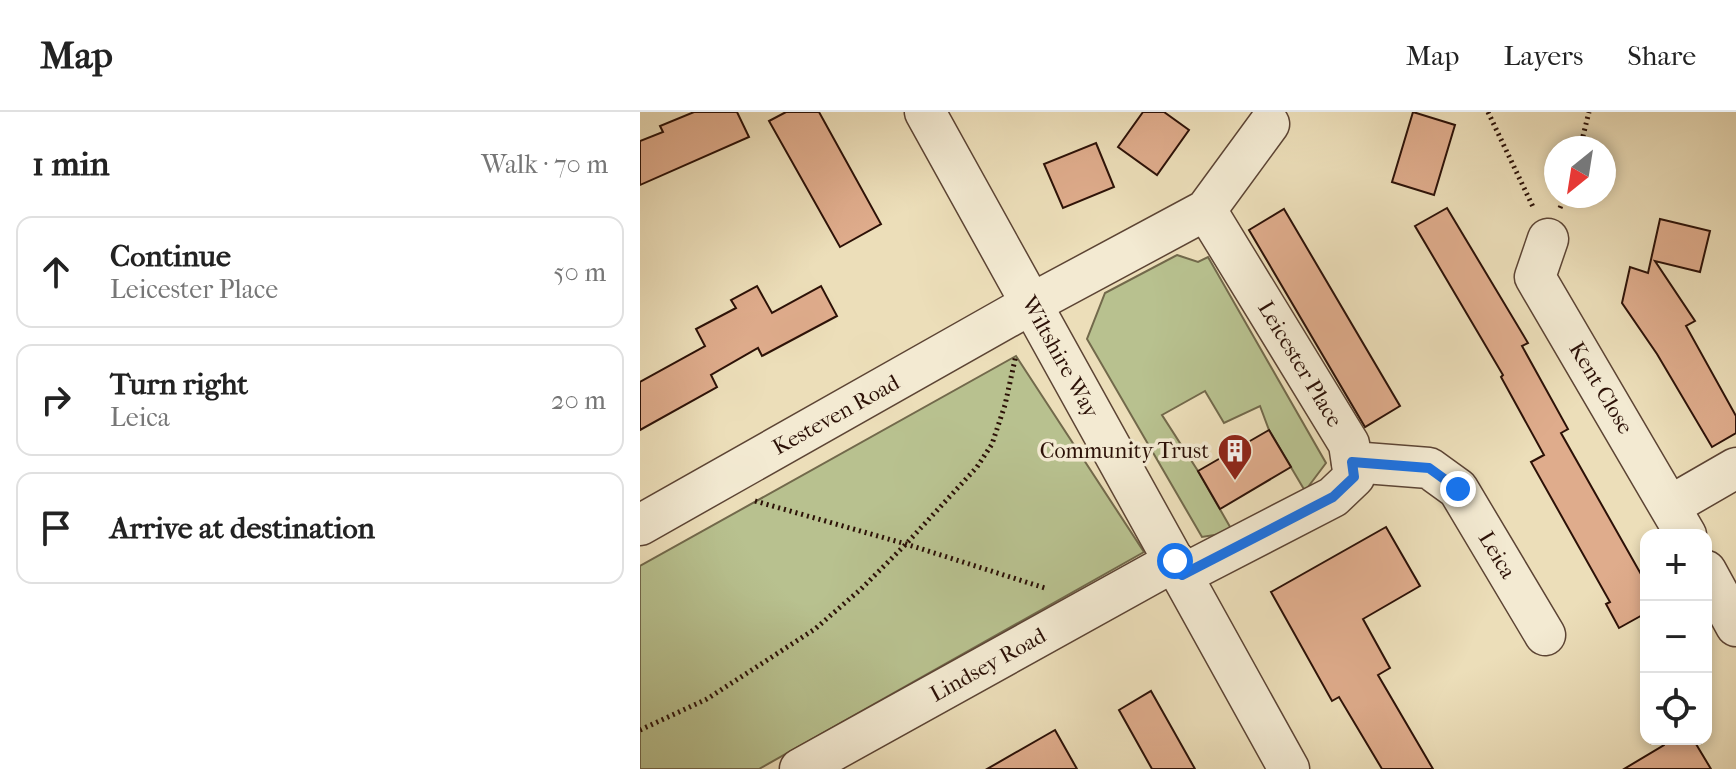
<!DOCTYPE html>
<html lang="en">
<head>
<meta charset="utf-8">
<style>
  :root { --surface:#fff; --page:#f2f2f2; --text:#222; --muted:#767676; --line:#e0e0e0 }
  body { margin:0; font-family:"IM FELL French Canon",serif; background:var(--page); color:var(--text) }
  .controls { position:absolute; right:24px; bottom:24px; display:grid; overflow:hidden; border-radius:16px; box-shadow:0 4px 12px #0003 }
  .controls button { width:72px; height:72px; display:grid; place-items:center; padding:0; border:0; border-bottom:2px solid var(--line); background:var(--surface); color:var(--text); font:40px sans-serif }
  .compass { position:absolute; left:904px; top:24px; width:72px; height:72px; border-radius:50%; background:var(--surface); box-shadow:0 4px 12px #0003; rotate:210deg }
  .stop { position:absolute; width:24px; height:24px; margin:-18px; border:6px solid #1a73e8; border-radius:50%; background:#fff }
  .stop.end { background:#1a73e8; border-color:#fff; box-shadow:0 2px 8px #0008 }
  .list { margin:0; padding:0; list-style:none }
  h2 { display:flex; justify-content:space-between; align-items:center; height:104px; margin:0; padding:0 32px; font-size:34px }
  h2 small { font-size:26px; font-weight:400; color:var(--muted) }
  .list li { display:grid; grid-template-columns:52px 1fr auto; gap:24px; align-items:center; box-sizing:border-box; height:112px; margin:0 16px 16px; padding:0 16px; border:2px solid var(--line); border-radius:16px }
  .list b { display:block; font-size:30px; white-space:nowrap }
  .list p { margin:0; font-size:26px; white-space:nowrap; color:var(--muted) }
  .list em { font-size:26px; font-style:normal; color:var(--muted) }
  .icon { flex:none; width:44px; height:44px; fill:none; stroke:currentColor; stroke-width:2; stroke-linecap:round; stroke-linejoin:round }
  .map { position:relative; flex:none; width:1096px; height:657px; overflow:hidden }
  header { display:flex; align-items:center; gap:48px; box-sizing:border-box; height:112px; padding:0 40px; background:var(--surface); border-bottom:2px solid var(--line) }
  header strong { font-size:38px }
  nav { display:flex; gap:44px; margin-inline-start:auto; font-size:28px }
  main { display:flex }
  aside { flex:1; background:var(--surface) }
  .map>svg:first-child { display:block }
  .green { fill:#b8c18f; stroke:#72694b; stroke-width:2 }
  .building { fill:#dfac8c; stroke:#2c1107; stroke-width:2 }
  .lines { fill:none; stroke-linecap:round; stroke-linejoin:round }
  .minor-casing { stroke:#5c4434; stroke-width:43 }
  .path { stroke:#2c1107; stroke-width:5; stroke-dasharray:2 4; stroke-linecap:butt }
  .minor { stroke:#f3ead2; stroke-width:40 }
  .route { stroke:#1a73e8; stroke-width:10 }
  .labels { text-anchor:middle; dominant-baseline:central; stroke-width:7; stroke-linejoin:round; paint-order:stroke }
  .street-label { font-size:22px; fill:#2c1107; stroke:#f3ead2 }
  .poi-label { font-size:22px; fill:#2c1107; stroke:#f3ead2; text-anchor:end }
</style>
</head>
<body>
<header>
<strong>Map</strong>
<nav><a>Map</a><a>Layers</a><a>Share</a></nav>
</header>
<main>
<aside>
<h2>1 min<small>Walk · 70 m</small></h2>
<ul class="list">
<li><svg class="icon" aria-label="ahead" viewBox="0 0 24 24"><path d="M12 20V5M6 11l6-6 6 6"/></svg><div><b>Continue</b><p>Leicester Place</p></div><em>50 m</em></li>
<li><svg class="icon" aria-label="right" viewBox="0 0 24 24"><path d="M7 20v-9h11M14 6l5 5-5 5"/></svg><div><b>Turn right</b><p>Leica</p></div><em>20 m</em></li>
<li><svg class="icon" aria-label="arrive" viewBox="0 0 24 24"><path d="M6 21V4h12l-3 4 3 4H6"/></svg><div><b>Arrive at destination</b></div></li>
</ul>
</aside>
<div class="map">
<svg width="1096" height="657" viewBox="0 0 1096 657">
  <rect width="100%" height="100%" fill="#ecdeb9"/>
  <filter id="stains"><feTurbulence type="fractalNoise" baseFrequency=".0025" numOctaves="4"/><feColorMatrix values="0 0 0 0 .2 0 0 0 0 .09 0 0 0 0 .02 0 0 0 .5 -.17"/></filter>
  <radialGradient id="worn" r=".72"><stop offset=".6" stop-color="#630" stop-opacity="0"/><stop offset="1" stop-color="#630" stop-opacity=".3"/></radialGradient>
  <g class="green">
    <path d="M537 143 558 150 568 145 686 351 665 379 629 318 620 294 584 311 565 279 522 303 558 359 593 420 562 425 447 227 465 181Z"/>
    <path d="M376 244 504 440 119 657H0V454Z"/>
  </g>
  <g class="building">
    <path d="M54 0H97L109 25 0 73V29L23 20 20 14Z"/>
    <path d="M146 0H179L241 112 200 135 129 9Z"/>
    <path d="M503 0H524L549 18 517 63 478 35Z"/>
    <path d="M773 0 815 13 794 83 752 70Z"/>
    <path d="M456 31 474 75 423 96 404 52Z"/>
    <path d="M807 96 888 231 882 234 928 317 921 321 1006 471V501L979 516 966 492 970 490 891 350 904 343 861 265 863 263 775 114Z"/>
    <path d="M644 97 760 294 725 315 609 118Z"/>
    <path d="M1020 107 1070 119 1060 160 1015 149 1055 209 1046 214 1096 304V321L1072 335 1017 242 982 191 990 155 1008 161Z"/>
    <path d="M117 174 132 201 181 174 197 204 122 244 118 236 71 263 77 275 0 318V270L65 234 56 217 96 196 91 188Z"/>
    <path d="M629 318 651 355 580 397 558 359Z"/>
    <path d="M746 415 780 474 723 507 750 556 738 563 793 657H742L699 585 692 589 631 480Z"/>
    <path d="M511 579 555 657H512L479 598Z"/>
    <path d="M415 618 437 657H347Z"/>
    <path d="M1026 627H1053L1071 657H984L1024 633Z"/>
  </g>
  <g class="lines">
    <defs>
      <g id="minor">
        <path d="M285 0 649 657"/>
        <path d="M908 127 895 165 1046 423"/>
        <path d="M712 350 789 356 818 377 905 523"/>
        <path d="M1030 394 1096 356"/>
        <path d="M0 413 391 192 566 98 629 12"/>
        <path d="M1066 459 1096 514"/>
        <path d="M542 463 693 385 714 365 709 332 566 98"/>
        <path d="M160 657 535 449"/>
      </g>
    </defs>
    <use href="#minor" class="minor-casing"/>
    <g class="path">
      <path d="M848 0 894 97"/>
      <path d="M940 36 949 0"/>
      <path d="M920 96 925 84"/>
      <path d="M115 389 266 432 408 477"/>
      <path d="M0 618 67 587 175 517 221 477 266 432 337 355 352 332 365 293 376 243"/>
    </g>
    <use href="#minor" class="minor"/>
  </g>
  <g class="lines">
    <path class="route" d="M535 449 542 463 693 385 714 365 712 350 789 356 818 377"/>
  </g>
  <defs>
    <symbol id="building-pin" viewBox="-11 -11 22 30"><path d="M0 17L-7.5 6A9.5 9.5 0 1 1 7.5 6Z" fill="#8f2418" stroke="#f3ead2"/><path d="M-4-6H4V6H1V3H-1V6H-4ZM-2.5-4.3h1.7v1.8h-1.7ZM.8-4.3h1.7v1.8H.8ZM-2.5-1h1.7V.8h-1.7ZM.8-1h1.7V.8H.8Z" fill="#fff"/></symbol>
  </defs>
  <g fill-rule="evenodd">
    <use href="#building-pin" x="575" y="319" width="40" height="54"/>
  </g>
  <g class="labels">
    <g class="street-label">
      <text transform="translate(420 245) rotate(61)">Wiltshire Way</text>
      <text transform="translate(660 252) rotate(59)">Leicester Place</text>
      <text transform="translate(961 276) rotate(59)">Kent Close</text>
      <text transform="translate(196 303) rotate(-29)">Kesteven Road</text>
      <text transform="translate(857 443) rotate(59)">Leica</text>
      <text transform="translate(348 553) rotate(-29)">Lindsey Road</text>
    </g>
    <g class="poi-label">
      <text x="569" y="339">Community Trust</text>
    </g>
  </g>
  <rect width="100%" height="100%" filter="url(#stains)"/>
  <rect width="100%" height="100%" fill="url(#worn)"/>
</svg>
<div class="controls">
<button>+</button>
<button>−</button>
<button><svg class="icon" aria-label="locate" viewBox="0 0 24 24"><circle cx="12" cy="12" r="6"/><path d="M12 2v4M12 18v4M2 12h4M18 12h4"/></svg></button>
</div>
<svg class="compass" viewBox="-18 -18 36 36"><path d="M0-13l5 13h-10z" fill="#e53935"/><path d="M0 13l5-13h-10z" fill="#767676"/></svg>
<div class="stop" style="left:535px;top:449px"></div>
<div class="stop end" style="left:818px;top:377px"></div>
</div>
</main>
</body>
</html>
